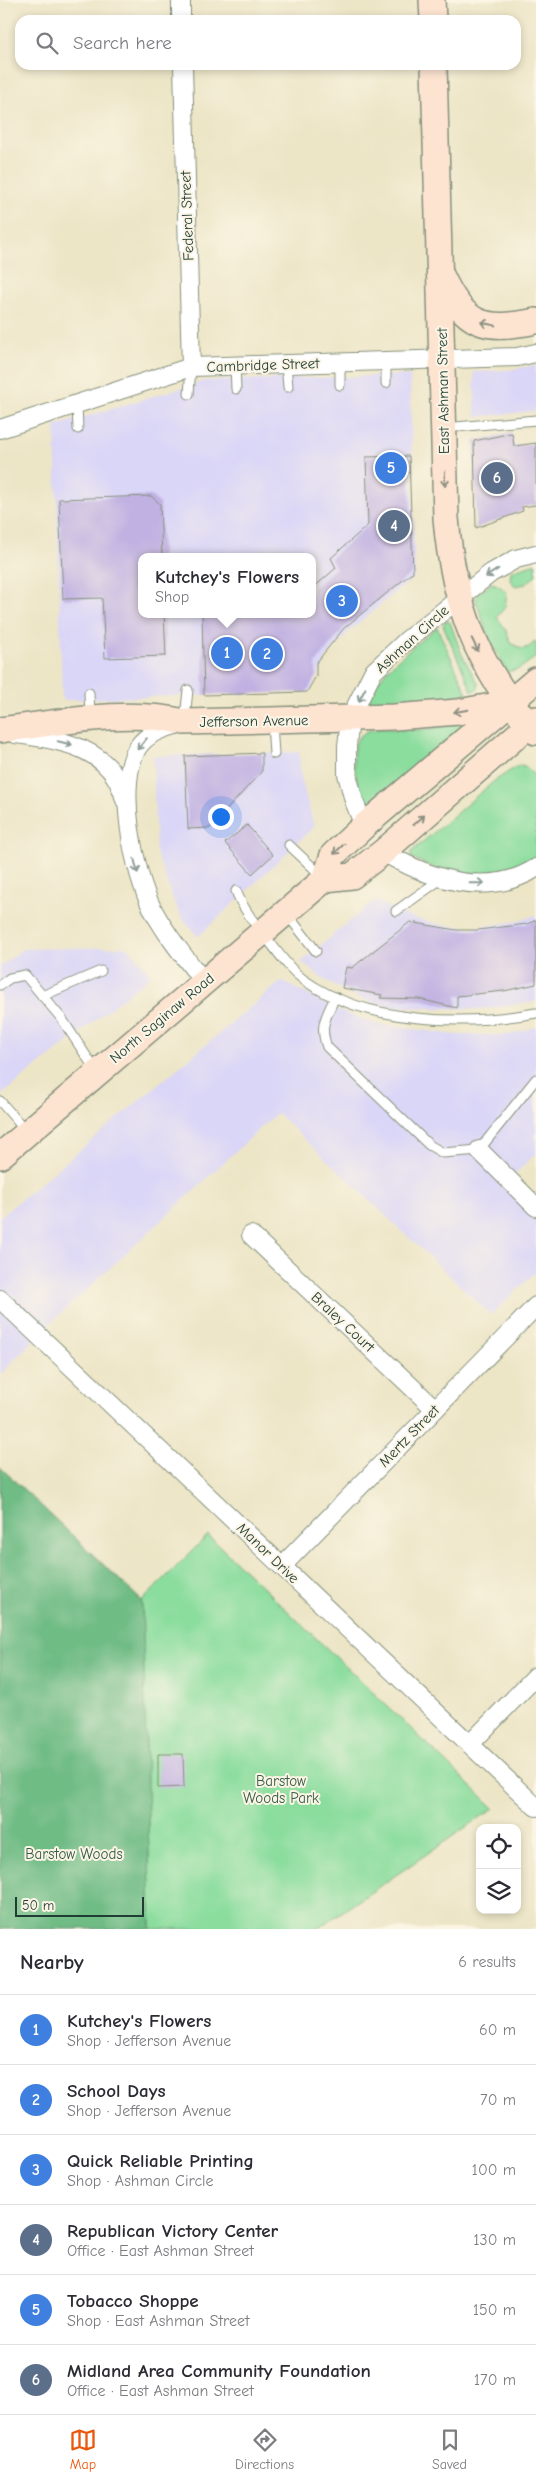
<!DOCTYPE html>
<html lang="en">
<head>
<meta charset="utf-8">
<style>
  :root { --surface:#fff; --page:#f2f2f3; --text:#2b2b33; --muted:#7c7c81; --line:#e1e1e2; --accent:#ea580c }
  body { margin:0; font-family:"Comic Neue",sans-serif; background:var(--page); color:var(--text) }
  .controls { position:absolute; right:15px; bottom:15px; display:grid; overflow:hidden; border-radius:10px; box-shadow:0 2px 8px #0003 }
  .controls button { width:45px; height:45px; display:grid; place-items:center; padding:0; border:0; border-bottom:1px solid var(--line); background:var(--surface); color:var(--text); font:25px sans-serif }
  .scale { position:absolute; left:15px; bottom:12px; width:129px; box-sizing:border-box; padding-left:5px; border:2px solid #1f3d34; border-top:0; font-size:14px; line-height:18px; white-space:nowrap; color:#1f3d34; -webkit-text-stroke:4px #fcf5e5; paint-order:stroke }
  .you { position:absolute; left:220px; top:816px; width:18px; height:18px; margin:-12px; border:4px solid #fff; border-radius:50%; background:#1a73e8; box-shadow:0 0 0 8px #1a73e833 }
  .badge { display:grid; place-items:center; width:32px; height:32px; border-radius:50%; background:var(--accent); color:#fff; font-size:16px; font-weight:700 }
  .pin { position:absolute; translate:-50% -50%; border:2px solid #fff; box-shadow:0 1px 5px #0006 }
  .popup { position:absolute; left:138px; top:553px; width:178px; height:65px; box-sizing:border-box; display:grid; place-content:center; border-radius:10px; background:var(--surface); filter:drop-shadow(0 1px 4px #0005); font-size:16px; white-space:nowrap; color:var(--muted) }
  .popup b { font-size:19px; color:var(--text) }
  .popup::after { content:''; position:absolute; left:50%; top:100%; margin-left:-10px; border:10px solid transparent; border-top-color:var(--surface) }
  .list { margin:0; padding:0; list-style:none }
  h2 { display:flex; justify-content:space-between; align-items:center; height:65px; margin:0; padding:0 20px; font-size:21px }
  h2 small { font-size:16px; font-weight:400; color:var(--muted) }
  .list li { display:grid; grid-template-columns:32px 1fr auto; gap:15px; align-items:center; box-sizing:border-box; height:70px; padding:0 20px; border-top:1px solid var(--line) }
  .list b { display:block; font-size:19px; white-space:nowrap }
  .list p { margin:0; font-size:16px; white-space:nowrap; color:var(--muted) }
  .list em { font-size:16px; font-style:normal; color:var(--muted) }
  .icon { flex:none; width:28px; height:28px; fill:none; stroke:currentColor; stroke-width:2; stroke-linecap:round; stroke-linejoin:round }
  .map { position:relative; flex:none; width:536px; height:1929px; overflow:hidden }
  .search { position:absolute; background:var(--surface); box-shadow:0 2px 8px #0003; left:15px; right:15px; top:15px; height:55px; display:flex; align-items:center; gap:12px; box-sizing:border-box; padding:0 18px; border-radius:15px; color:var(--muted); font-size:19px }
  .sheet { height:485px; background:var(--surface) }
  nav { display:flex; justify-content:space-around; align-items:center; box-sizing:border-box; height:70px; border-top:1px solid var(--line); background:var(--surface); font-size:14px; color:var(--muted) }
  nav a { display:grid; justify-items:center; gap:2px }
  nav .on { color:var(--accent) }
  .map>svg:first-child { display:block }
  .built { fill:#dad6f7; fill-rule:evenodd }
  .green { fill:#8bdd9e; stroke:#558d69 }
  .forest { fill:#70bc85; stroke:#487c5c }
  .building { fill:#c0b1e2 }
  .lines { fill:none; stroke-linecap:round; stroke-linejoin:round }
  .lane-casing { stroke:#86917d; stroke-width:11 }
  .street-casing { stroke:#86917d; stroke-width:20 }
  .secondary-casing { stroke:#86917d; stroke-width:28 }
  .lane { stroke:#fff; stroke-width:9 }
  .street { stroke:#fff; stroke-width:18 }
  .secondary { stroke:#fde4d1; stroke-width:25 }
  .oneway { stroke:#8e9082 }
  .oneway2 { stroke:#8f9e9a }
  .labels { text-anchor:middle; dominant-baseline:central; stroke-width:4; stroke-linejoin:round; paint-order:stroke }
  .street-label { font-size:15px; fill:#1f3d34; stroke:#fcf5e5 }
  .park-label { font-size:15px; fill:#355d49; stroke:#fcf5e5 }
</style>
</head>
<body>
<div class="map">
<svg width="536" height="1929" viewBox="0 0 536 1929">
  <rect width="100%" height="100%" fill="#fcf5e5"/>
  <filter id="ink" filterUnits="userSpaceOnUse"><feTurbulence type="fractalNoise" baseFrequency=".02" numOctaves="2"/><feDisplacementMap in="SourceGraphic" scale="10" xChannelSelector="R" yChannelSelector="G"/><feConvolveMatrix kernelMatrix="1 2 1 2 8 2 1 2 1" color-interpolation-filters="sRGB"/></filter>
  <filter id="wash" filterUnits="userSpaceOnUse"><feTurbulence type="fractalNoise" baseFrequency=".0096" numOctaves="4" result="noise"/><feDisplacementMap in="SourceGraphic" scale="20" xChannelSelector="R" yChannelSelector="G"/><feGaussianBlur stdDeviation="1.12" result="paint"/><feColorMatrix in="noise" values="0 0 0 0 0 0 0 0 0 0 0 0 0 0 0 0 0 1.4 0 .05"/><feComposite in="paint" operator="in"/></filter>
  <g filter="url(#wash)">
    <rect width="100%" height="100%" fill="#ece5c6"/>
    <g class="built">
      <path d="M536 365V411L475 417 474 372 509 370Z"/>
      <path d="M410 375 415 576 348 632 327 657 310 691 62 700 55 426 204 381ZM142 557H312V614H142Z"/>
      <path d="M299 752 301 777 314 827 198 937 181 916 172 897 156 852 153 756Z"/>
      <path d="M375 900 413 918 442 925 471 928 519 921 536 915V1002L481 1009 391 1007 366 1001 348 993 323 979 301 962Z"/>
      <path d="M128 947 152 975 0 1096V967L22 949Z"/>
      <path d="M282 981 339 1011 376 1024 456 1035H509L536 1027V1153L512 1177 536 1199V1272L491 1315 277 1113 38 1335 0 1375V1217Z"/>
    </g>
    <g class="green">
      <path d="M536 563V575L526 584 515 586 510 579 511 571Z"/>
      <path d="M492 583 500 586 507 593 505 607 497 617 506 630 511 643 522 649 529 647 536 641V657L519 669 507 672 489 638 476 601 477 594Z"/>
      <path d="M445 621 450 622 462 655 478 683V689L472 691 443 625Z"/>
      <path d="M437 627 467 693 429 702 369 704 367 702C379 670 411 649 437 627Z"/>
      <path d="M454 724H461L462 727 367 810C360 791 341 744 366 732 377 726 396 730 408 730 424 730 439 728 454 724Z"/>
      <path d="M519 765 525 766 536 777V859C517 872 481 880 458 876 442 873 425 863 411 858V852L493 782Z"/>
      <path d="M208 1535 494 1808 317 1929H151L142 1601Z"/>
    </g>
    <path class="forest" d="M0 1467 142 1601 151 1929H0Z"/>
    <g id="blocks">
      <g class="building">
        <path d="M512 433 514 446 536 443V505L522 507 523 511 476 528 474 441Z"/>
        <path d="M409 456 413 572 344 628 316 663V676L307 692 204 695 202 614H312V589L336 568 331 558 368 525 366 457Z"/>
        <path d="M151 496 160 504 162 557H142V614H164L166 656 105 658 102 598 63 599 59 499Z"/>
        <path d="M262 753V771L210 828 188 829 185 756Z"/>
        <path d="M247 825 273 855 252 874 225 843Z"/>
        <path d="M536 920V984L504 991 457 996V1008L419 999 380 998 382 995 342 988 346 967 352 968 410 922 456 930H478L527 924Z"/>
        <path d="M158 1754H183L184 1787 158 1788Z"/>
      </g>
    </g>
  </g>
  <g filter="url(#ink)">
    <use href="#blocks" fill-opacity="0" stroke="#86917d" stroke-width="1"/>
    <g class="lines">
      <defs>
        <g id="lane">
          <path d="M386 361V383"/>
          <path d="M340 363V385"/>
          <path d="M286 364 288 387"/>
          <path d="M235 366 236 389"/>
          <path d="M189 394 191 367"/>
          <path d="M77 404 78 429"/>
          <path d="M444 428 536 420"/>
          <path d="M89 693 90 716"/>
          <path d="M185 719 188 690"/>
          <path d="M272 722 274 754"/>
          <path d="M289 845 323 877"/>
          <path d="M236 891C243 909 256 926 269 941 280 955 290 970 304 980 366 1024 464 1026 536 1013"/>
          <path d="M396 911 441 879"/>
          <path d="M286 913 316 951"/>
          <path d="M0 985 10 978 25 975 62 1019 96 1071"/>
          <path d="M42 996 101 971"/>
          <path d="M335 997C326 1017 319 1026 327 1047L429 1145 443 1153 479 1150 536 1079"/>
          <path d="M0 1101 26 1131"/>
        </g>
        <g id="street">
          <path d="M181 0V20"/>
          <path d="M183 65 191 367"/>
          <path d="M0 429 191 367 517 357 536 353"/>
          <path d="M181 723C166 728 148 732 138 747 115 783 134 874 153 910 167 936 186 959 204 982"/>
          <path d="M15 734C61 739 113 748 125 800"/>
          <path d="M364 826 354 801 347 774V746L350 718 373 672 407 640 491 573 516 559 536 554"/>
          <path d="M383 852C428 878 487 899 536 868"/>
          <path d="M479 1150 536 1207"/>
          <path d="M251 1235 435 1409"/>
          <path d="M0 1299 536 1807"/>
          <path d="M282 1566 536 1306"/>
          <path d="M470 1744 536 1676"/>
        </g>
        <g id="secondary">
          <path d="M432 0 433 20"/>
          <path d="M434 65 446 518C453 602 477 670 536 732"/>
          <path d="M442 277C465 327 485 331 536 321"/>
          <path d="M0 730C58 723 127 708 184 722L394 717 458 712 509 703"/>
          <path d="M325 879 352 876 383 852 536 719"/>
          <path d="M0 1156 325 879 333 855 364 826 536 680"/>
        </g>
      </defs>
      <use href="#lane" class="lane-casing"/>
      <use href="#street" class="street-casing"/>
      <use href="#secondary" class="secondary-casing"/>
      <use href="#lane" class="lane"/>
      <use href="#street" class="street"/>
      <use href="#secondary" class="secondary"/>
    </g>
    <defs><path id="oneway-shaft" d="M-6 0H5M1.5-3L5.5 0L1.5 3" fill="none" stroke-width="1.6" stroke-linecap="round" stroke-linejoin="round" transform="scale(1.25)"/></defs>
    <g class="oneway">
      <use href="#oneway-shaft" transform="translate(488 324) rotate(-168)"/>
      <use href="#oneway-shaft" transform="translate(445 479) rotate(89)"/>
      <use href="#oneway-shaft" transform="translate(475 645) rotate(64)"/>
      <use href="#oneway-shaft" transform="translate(461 711) rotate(171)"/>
      <use href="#oneway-shaft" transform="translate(419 820) rotate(-41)"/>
      <use href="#oneway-shaft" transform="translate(339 849) rotate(136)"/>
    </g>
    <g class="oneway2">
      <use href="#oneway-shaft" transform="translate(492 573) rotate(147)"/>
      <use href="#oneway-shaft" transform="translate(362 695) rotate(117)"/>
      <use href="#oneway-shaft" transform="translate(65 743) rotate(14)"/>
      <use href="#oneway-shaft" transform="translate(142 744) rotate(130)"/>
      <use href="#oneway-shaft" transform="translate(136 866) rotate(76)"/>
      <use href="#oneway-shaft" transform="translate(477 883) rotate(-1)"/>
    </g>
  </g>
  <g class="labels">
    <g class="street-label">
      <text transform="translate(187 216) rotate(-92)">Federal Street</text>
      <text transform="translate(263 365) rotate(-2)">Cambridge Street</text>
      <text transform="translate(443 391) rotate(-91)">East Ashman Street</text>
      <text transform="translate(412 639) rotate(-42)">Ashman Circle</text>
      <text transform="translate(254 721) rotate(-1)">Jefferson Avenue</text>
      <text transform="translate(162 1018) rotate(-40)">North Saginaw Road</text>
      <text transform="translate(343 1322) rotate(43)">Braley Court</text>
      <text transform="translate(409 1436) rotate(-46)">Mertz Street</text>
      <text transform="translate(268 1553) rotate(44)">Manor Drive</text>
    </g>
    <g class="park-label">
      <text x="281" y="1781">Barstow<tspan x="281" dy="17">Woods Park</tspan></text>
      <text x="74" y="1854">Barstow Woods</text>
    </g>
  </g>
</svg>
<div class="controls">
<button><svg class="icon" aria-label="locate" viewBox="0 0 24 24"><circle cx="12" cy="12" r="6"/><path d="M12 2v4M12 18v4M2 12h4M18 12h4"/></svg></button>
<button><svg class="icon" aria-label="layers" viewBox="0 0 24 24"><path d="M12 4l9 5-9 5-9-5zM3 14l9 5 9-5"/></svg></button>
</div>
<div class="scale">50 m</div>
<div class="you"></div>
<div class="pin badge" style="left:227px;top:653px;background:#3f7fe0">1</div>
<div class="popup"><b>Kutchey's Flowers</b>Shop</div>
<div class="pin badge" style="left:267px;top:654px;background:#3f7fe0">2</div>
<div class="pin badge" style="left:342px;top:601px;background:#3f7fe0">3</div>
<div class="pin badge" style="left:394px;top:526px;background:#5c6f8a">4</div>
<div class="pin badge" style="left:391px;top:468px;background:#3f7fe0">5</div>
<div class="pin badge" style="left:497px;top:478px;background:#5c6f8a">6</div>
<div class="search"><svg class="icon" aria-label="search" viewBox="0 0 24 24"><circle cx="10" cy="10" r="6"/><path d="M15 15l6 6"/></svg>Search here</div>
</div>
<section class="sheet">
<h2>Nearby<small>6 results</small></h2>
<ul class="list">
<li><span class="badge" style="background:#3f7fe0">1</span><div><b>Kutchey's Flowers</b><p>Shop · Jefferson Avenue</p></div><em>60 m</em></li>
<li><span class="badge" style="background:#3f7fe0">2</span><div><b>School Days</b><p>Shop · Jefferson Avenue</p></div><em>70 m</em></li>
<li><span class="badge" style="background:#3f7fe0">3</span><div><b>Quick Reliable Printing</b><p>Shop · Ashman Circle</p></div><em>100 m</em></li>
<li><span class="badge" style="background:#5c6f8a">4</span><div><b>Republican Victory Center</b><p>Office · East Ashman Street</p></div><em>130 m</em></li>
<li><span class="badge" style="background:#3f7fe0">5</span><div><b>Tobacco Shoppe</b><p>Shop · East Ashman Street</p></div><em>150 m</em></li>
<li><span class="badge" style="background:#5c6f8a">6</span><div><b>Midland Area Community Foundation</b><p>Office · East Ashman Street</p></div><em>170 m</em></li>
</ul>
</section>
<nav>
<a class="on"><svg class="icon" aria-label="map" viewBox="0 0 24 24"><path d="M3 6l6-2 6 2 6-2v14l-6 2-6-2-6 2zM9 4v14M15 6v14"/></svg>Map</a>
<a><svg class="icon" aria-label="directions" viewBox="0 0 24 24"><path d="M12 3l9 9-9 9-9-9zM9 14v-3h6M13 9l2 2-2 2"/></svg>Directions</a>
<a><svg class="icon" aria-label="saved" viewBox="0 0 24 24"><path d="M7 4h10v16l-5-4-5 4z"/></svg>Saved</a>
</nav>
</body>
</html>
